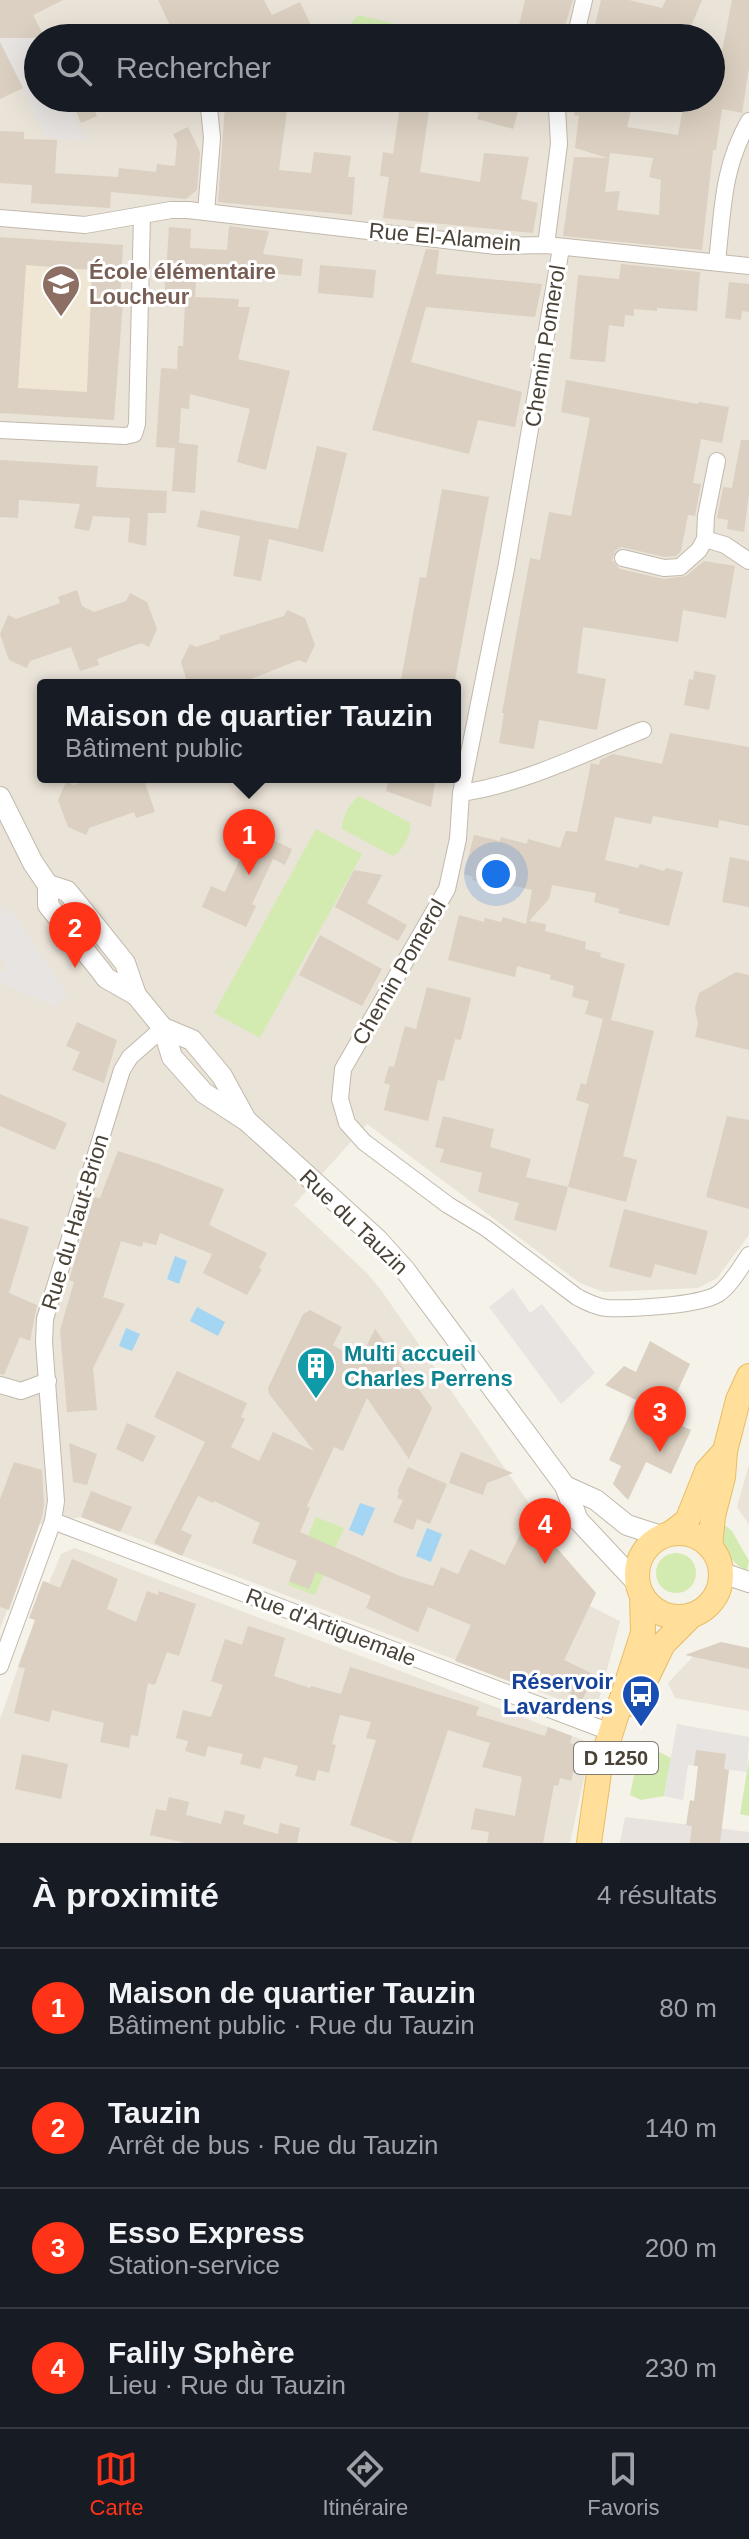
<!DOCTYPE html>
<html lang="fr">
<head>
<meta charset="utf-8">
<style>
  :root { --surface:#171b24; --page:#20242c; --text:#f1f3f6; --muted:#9ea1a6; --line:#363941; --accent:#ff3317 }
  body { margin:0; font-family:Arial,sans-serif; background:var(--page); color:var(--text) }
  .you { position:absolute; left:496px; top:874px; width:28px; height:28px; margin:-20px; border:6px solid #fff; border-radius:50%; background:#1a73e8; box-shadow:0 0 0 12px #1a73e833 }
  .badge { display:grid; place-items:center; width:52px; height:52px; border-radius:50%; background:var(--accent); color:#fff; font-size:26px; font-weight:700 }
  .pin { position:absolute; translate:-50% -66px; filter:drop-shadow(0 2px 4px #0008) }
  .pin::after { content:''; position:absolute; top:42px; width:28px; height:24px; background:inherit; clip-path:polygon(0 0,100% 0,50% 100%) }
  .popup { position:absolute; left:37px; top:679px; width:424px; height:104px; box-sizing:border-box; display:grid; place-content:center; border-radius:8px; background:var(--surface); filter:drop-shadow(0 2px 6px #0005); font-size:26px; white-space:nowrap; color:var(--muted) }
  .popup b { font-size:30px; color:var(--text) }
  .popup::after { content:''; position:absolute; left:50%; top:100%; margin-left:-16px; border:16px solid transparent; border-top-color:var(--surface) }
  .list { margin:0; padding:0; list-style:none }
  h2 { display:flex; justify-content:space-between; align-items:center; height:104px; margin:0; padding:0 32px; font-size:34px }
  h2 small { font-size:26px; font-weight:400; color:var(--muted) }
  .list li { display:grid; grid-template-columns:52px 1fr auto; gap:24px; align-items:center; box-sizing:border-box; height:120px; padding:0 32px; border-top:2px solid var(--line) }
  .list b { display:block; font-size:30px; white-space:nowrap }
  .list p { margin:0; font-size:26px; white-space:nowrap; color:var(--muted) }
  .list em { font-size:26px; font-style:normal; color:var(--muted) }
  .icon { flex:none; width:44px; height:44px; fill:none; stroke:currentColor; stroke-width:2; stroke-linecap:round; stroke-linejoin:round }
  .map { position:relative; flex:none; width:749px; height:1843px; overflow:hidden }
  .search { position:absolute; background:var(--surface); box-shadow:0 8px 32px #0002; left:24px; right:24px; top:24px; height:88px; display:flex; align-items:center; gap:20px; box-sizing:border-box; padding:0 28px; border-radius:44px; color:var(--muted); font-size:30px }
  .sheet { height:584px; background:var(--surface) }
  nav { display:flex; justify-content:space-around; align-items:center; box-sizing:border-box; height:112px; border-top:2px solid var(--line); background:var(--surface); font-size:22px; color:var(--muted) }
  nav a { display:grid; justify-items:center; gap:4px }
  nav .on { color:var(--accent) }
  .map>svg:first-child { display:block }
  .residential { fill:#eae3d8; fill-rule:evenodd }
  .industrial { fill:#e8e3de }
  .education { fill:#efe6d3 }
  .green { fill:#d3ebb1 }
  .parking { fill:#e7e4e1 }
  .water { fill:#a4d6f4 }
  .building { fill:#dbd0c1; fill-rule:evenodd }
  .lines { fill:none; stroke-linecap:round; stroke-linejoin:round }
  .minor-casing { stroke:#c2b9ac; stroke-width:18 }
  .tertiary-casing { stroke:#c2b9ac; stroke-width:22 }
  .primary-casing { stroke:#e9bd64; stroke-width:26 }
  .minor { stroke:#fff; stroke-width:16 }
  .tertiary { stroke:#fff; stroke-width:20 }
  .primary { stroke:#ffdf99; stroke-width:24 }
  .labels { text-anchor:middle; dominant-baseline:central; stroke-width:6; stroke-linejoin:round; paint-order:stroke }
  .shield { fill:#fff; stroke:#807b73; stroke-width:2 }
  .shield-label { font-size:20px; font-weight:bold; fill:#4a4237 }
  .street-label { font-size:22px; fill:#4a4237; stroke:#fff }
  .education-label { font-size:22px; font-weight:bold; fill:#785e54; stroke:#fff; text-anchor:start }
  .culture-label { font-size:22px; font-weight:bold; fill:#0d838f; stroke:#fff; text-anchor:start }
  .transit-label { font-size:22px; font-weight:bold; fill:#164399; stroke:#fff; text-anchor:end }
</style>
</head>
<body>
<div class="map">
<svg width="749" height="1843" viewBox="0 0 749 1843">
  <rect width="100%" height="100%" fill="#f5f2ea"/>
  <g class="residential">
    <path d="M0 0H749V1235L717 1278 698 1288 603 1292 580 1283 367 1124 294 1205 367 1273 381 1290 533 1509 508 1560 511 1567 620 1621 598 1703 587 1710 81 1517 40 1524 0 1629ZM38 38H711V98H38ZM43 685H455V777H43Z"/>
    <path d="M749 1464V1525L737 1507Z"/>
    <path d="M75 1548 583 1740 589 1755 570 1843H0V1719L35 1620 30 1618 45 1581 49 1583 61 1554Z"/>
    <path d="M723 1643 749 1648V1711L675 1698 668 1683 699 1650Z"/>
  </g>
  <path class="industrial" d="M625 1817 749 1832V1843H620Z"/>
  <path class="education" d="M0 237 123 245 120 302H123L114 420 0 413Z"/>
  <g class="green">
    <path d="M357 16H362L454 38H340Z"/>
    <path d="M360 796 410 823C412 833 402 852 393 856L342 829C341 819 351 800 360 796Z"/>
    <path d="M316 829 362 854 260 1038 214 1013Z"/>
    <path d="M316 1517 344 1528 315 1595 288 1585Z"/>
    <path d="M722 1523 732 1531 749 1561 747 1571C728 1562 720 1543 722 1523Z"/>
    <circle cx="676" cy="1573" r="20"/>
    <path d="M655 1750 671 1758 664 1796 641 1800 630 1795 639 1752Z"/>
    <path d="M749 1759V1816L740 1814Z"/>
  </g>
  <g class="parking">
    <path d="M23 15 38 45V98H66L86 141 45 138 0 42V27Z"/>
    <path d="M4 905 16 917 68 995 55 1006 0 983V974L6 968 0 958V916Z"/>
    <path d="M513 1288 530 1313 542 1304 595 1373 561 1404 489 1307Z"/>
    <path d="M677 1724 749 1737 747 1772 688 1765 683 1800 664 1796Z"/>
  </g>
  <g class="water">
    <path d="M175 1256 187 1261 179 1284 167 1279Z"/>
    <path d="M197 1307 225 1322 218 1336 190 1321Z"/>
    <path d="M126 1328 140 1334 132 1351 119 1346Z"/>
    <path d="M360 1503 375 1508 363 1536 349 1530Z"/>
    <path d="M427 1528 442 1534 431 1562 416 1556Z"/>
  </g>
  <g class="building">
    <path d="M0 0H63L33 15 45 38H0Z"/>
    <path d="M158 0H264L272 15 300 2 317 38H210L204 27 183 38H176Z"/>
    <path d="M525 0H573L562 35 555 33 554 38H516Z"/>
    <path d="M601 0H629L662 8 666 0H702L686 38H592Z"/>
    <path d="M732 0H749V68L742 113 722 109 716 150H713L702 250 563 236 574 157 608 158 575 148 579 116 574 115 578 98H634L627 127 678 135 685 98H713ZM610 153 653 158 649 177 661 180 659 215 617 210 620 191 605 192Z"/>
    <path d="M0 42 23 88 0 99Z"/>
    <path d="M70 98H89L97 116 81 123Z"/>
    <path d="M401 98H431L420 172 480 182 484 153 529 157 521 199 538 203 533 233 383 218 389 177 380 176 383 152 393 154Z"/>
    <path d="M440 98H522L513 129 477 119 479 113 439 107Z"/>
    <path d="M262 101 288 103 279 170 311 173 314 152 351 156 348 177H355L352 215 218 202 225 106 261 109Z"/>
    <path d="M188 127 200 152 197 190 186 199 111 192 110 208 31 203 32 185 0 183V131L24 132V139L57 140 55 173 118 177 119 168 156 172 157 164 175 166 177 142 173 134Z"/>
    <path d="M229 226 269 231 263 254 303 259 301 276 197 267 195 297 239 299 238 307H250L238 359 290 371 266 470 237 462 250 409 190 394 189 409 181 408 179 443 198 445 195 493 172 491 175 448 156 447 161 368 177 369 178 346H183L185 304 164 303 169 227 191 229 190 248 227 250Z"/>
    <path d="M0 237 123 245 120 303 123 302 114 420 0 413ZM26 265 92 270 87 392 18 388Z"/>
    <path d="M426 249 439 250 436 274 542 284 535 317 426 307 411 362 522 392 515 427 478 420 469 454 372 430Z"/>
    <path d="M621 264 700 272 697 311 657 308V311L634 309V316L625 315 624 327 609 325 605 362 570 359 578 275 619 279Z"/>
    <path d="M320 265 376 270 373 298 318 293Z"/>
    <path d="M729 282 749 284V312L742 311 741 320 725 318Z"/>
    <path d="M566 380 698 404 699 402 729 407 722 443 701 439 693 483 701 484 695 516 688 515 681 551 676 556 665 557 621 547 615 551 612 560 620 569 664 579 686 576 704 561 735 566 726 618 683 610 678 642 583 627 577 673 606 679 597 730 539 720 534 749 499 743 504 713H502L530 558 540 560 549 512 571 516 590 418 561 412Z"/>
    <path d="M741 440H749V494L744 532 727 529 728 520 717 518 723 487 732 488Z"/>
    <path d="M317 446 347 453 323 552 269 539 261 581 233 576 240 536 197 527 201 510 298 529Z"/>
    <path d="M0 460 98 466 96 487 167 491 166 513H148L146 546 128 542 130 518 93 516 89 531 74 528 80 504 19 500 18 518 0 517Z"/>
    <path d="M442 489 489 497 454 685H400L420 577 426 578Z"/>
    <path d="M77 590 82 606 94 612 126 601 130 593 147 602 157 629 149 647 141 643 97 659 99 665 80 671 71 647 30 661 27 668 9 660 0 634 8 615 16 619 60 603 58 597Z"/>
    <path d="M287 610 305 618 315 645 306 663 299 660 236 685H188L181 662 190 644 196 647 220 639 219 636 284 616Z"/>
    <path d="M694 671 716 675 709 710 684 705 689 679 693 680Z"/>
    <path d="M670 733 749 747V826L719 820 718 828 653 816 651 824 615 817 605 860 638 868 640 864 664 871 666 868 683 872 669 926 618 913 620 909 594 902 596 893 552 885 549 899 529 921 546 924 545 931 586 942 585 949 601 953 600 957 625 964 611 1020 654 1031 623 1156 637 1160 626 1202 568 1187 589 1104 576 1100 581 1083 586 1085 603 1019 585 1014 589 1001 572 997 574 986 550 979 551 975 517 966 515 977 448 960 459 915 484 922 485 918 501 922 503 917 526 924 532 890 499 882 498 886 472 880 473 877 464 874 474 835 500 841 501 837 527 844 528 839 560 848 566 831 577 832 591 763 599 765 600 760 613 754 662 764Z"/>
    <path d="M98 777H143L155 812 136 818 134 812 89 828 86 835 68 827 58 800 66 782 74 785Z"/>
    <path d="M389 777H436L431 807 386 791Z"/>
    <path d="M241 825 292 849 285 865 273 859 252 904 256 906 246 927 202 907 211 886 225 892 246 846 234 840Z"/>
    <path d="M730 857 749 861V907L722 902Z"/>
    <path d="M354 870 382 875 367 903 407 925 398 941 335 907Z"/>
    <path d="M320 935 382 969 362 1006 299 975Z"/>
    <path d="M736 972 749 975V1050L695 1037 698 1024 695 1008 699 993Z"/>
    <path d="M427 987 471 998 461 1040 455 1039 444 1081 438 1080 428 1121 384 1110 390 1085 384 1083 389 1066 394 1067 405 1026 416 1029Z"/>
    <path d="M77 1022 117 1040 104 1083 72 1070 80 1052 66 1046Z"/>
    <path d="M0 1094 67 1123 55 1150 0 1126Z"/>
    <path d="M443 1116 494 1129 490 1147 531 1159 526 1177 568 1187 556 1231 514 1220 519 1203 478 1192 482 1173 440 1162 444 1149 435 1147Z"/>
    <path d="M727 1116 749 1120V1209L706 1197Z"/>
    <path d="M118 1151 156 1163 224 1189 209 1225 267 1253 259 1268 262 1269 247 1295 203 1273 212 1254 160 1233 156 1245 143 1242 142 1247 121 1241 103 1297 125 1304 93 1368 97 1410 67 1412 60 1330 74 1282 69 1280 94 1197 100 1198Z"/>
    <path d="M624 1209 708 1231 696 1275 655 1264 651 1278 609 1267Z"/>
    <path d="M0 1218 29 1227 9 1293 37 1305 30 1341 20 1337 4 1375 0 1374Z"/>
    <path d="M310 1310 342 1327 333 1345 359 1361 375 1329 432 1408 409 1459 367 1398 343 1451 334 1447 307 1506 310 1508 300 1532 400 1576 433 1586 441 1567 458 1574 470 1549 505 1565 525 1524 537 1529 542 1520 556 1541V1547L596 1593 564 1660 595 1675 582 1700 554 1685 552 1691 519 1679 517 1684 455 1661 471 1625 428 1607 418 1632 366 1608 371 1596 316 1572 309 1589 289 1581 297 1561 252 1543 260 1523 214 1501 213 1503 198 1496 181 1530 192 1535 182 1556 154 1543 205 1442 154 1417 177 1371 247 1403 241 1417 245 1419 231 1447 259 1461 273 1432 314 1451 269 1394 268 1388 303 1314Z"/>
    <path d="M650 1341 690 1364 665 1418 691 1430 671 1474 646 1462 628 1500 613 1484 621 1466 609 1460 636 1400 605 1385 624 1366 636 1372Z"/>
    <path d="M127 1423 156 1436 143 1462 116 1449Z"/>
    <path d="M69 1443 97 1454 87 1485 73 1482Z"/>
    <path d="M461 1452 513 1473 487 1483 483 1495 449 1483Z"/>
    <path d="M14 1462 42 1470 44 1504 42 1517 9 1610 0 1607V1499Z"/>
    <path d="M408 1467 447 1484 430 1524 417 1519 413 1530 393 1522 403 1500 397 1498 399 1492H397Z"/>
    <path d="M91 1491 132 1507 120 1532 81 1517Z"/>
    <path d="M72 1559 118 1579 107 1609 136 1622 147 1591 158 1595 159 1591 196 1604 179 1656 167 1652 155 1685 148 1683 138 1736 131 1735 129 1748 100 1742 104 1723 52 1710 49 1722 14 1713 25 1668 18 1667 35 1620 29 1618 43 1581 60 1588Z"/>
    <path d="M248 1626 285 1638 274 1676 310 1688 311 1686 341 1694 350 1667 479 1707 476 1715 545 1736 548 1727 572 1736 570 1743 581 1746 571 1781 560 1778 558 1786 554 1785 543 1843H487L489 1832 471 1829 475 1808 515 1816 522 1777 482 1767 490 1743 448 1730 411 1843H400L350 1825 376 1740 366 1738 371 1722 340 1715 332 1744 336 1745 329 1773 318 1770 315 1781 295 1776 298 1766 264 1757 260 1769 240 1764 243 1754 208 1746 205 1757 185 1751 188 1741 176 1738 183 1710 211 1717 223 1685 211 1681 225 1639 242 1645Z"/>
    <path d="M721 1642 749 1648V1669L685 1655Z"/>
    <path d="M696 1750 726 1754 724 1769 729 1770 720 1843H690L692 1826 686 1825 690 1800 694 1801 698 1766H694Z"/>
    <path d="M22 1754 68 1764 61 1799 15 1789Z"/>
    <path d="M169 1797 189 1802 186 1815 221 1824 225 1810 245 1815 243 1824 278 1834 280 1823 300 1828 297 1843H186L150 1835 156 1809 166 1811Z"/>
  </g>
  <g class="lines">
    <defs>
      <g id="minor">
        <path d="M575 38 584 0"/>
        <path d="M206 212 212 138 208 98"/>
        <path d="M0 218 85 225 171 210H188L496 246 546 245 749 266"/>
        <path d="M546 245 559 144 557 108 560 98"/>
        <path d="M561 248 506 569 461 793 458 839 447 889 343 1069 340 1099 347 1123 364 1142 448 1205 486 1228 577 1297C587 1302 596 1307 607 1308 630 1309 698 1306 718 1294 731 1285 740 1268 749 1255"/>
        <path d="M717 262C723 209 722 169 749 121"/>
        <path d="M0 430 125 436 134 434 137 424 142 216"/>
        <path d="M705 539 725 545 749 561"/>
        <path d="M623 558 664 568 680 567 699 550 705 539 706 516 717 461"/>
        <path d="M461 793C524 784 584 753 643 730"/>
        <path d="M0 1385 21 1391 48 1381"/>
        <path d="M53 1521 610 1732"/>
        <path d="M0 1666 53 1521 56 1501 44 1342 45 1319 122 1070 130 1057 163 1028"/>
      </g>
      <g id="tertiary">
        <path d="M0 797 33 863 48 885V905L101 971 106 978 136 995 163 1028 172 1057 204 1093 247 1121 378 1240 405 1270 565 1486 578 1520 637 1583"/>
        <path d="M48 885 67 891 81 908 125 963 136 995"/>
        <path d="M163 1028 192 1040 222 1076 245 1118"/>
        <path d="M565 1486 596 1500 627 1525 661 1536"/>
        <path d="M722 1573 749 1582"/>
      </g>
      <g id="primary">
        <circle cx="679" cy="1575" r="42"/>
        <path d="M671 1533 687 1521 707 1471 725 1451"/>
        <path d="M710 1546 713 1516 723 1477 725 1451 738 1400 749 1376"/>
        <path d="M634 1704 663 1644 692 1615"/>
        <path d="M589 1843 600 1766 643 1633 642 1596"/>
      </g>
    </defs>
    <use href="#minor" class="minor-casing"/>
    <use href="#tertiary" class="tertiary-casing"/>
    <use href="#primary" class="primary-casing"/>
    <use href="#minor" class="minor"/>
    <use href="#tertiary" class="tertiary"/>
    <use href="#primary" class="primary"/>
  </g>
  <defs>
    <symbol id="school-pin" viewBox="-11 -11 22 30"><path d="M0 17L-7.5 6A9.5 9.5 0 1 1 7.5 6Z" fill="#8d6e63" stroke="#fff"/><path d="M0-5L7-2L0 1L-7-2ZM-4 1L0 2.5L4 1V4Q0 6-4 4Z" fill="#fff"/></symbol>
    <symbol id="building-pin" viewBox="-11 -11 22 30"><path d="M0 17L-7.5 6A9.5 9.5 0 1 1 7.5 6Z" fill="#0f9aa8" stroke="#fff"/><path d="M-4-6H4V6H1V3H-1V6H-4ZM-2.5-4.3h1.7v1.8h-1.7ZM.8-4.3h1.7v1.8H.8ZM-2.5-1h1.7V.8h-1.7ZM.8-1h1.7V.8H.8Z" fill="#fff"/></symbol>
    <symbol id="bus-pin" viewBox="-11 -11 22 30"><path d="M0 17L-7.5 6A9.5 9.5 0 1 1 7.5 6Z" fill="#1a4fb4" stroke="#fff"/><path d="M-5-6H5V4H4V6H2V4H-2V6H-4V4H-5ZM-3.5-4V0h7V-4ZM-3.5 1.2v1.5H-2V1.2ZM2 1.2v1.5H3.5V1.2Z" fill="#fff"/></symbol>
  </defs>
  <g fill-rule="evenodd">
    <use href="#school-pin" x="39" y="262" width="44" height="60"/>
    <use href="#building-pin" x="294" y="1344" width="44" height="60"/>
    <use href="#bus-pin" x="619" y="1672" width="44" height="60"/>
  </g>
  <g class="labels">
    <rect class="shield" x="574" y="1742" width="84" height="32" rx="6"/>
    <g class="shield-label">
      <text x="616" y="1758">D 1250</text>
    </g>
    <g class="street-label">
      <text transform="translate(445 237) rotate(5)">Rue El-Alamein</text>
      <text transform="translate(545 346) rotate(-81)">Chemin Pomerol</text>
      <text transform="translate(399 972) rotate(-60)">Chemin Pomerol</text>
      <text transform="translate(75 1222) rotate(-73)">Rue du Haut-Brion</text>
      <text transform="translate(354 1222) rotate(44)">Rue du Tauzin</text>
      <text transform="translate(331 1627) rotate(21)">Rue d'Artiguemale</text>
    </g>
    <g class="education-label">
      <text x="89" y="271">École élémentaire<tspan x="89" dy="25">Loucheur</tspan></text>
    </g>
    <g class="culture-label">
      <text x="344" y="1353">Multi accueil<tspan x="344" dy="25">Charles Perrens</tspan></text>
    </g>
    <g class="transit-label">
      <text x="613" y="1681">Réservoir<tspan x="613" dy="25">Lavardens</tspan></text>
    </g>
  </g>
</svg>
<div class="you"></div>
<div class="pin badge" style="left:249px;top:875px">1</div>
<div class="popup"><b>Maison de quartier Tauzin</b>Bâtiment public</div>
<div class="pin badge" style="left:75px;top:968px">2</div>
<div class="pin badge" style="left:660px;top:1452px">3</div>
<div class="pin badge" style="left:545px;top:1564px">4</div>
<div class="search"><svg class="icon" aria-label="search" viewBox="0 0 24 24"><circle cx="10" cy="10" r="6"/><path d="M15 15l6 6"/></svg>Rechercher</div>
</div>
<section class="sheet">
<h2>À proximité<small>4 résultats</small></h2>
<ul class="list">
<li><span class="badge">1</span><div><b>Maison de quartier Tauzin</b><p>Bâtiment public · Rue du Tauzin</p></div><em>80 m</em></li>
<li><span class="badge">2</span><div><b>Tauzin</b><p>Arrêt de bus · Rue du Tauzin</p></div><em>140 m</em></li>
<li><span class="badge">3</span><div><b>Esso Express</b><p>Station-service</p></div><em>200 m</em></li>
<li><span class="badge">4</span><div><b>Falily Sphère</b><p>Lieu · Rue du Tauzin</p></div><em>230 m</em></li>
</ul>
</section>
<nav>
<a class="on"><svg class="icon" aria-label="map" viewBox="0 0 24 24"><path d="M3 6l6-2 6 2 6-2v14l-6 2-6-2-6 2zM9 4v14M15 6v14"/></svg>Carte</a>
<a><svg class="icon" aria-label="directions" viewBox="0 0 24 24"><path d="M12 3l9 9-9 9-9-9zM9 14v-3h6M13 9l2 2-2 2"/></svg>Itinéraire</a>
<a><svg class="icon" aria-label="saved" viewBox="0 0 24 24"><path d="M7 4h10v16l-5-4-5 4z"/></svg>Favoris</a>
</nav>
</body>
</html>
